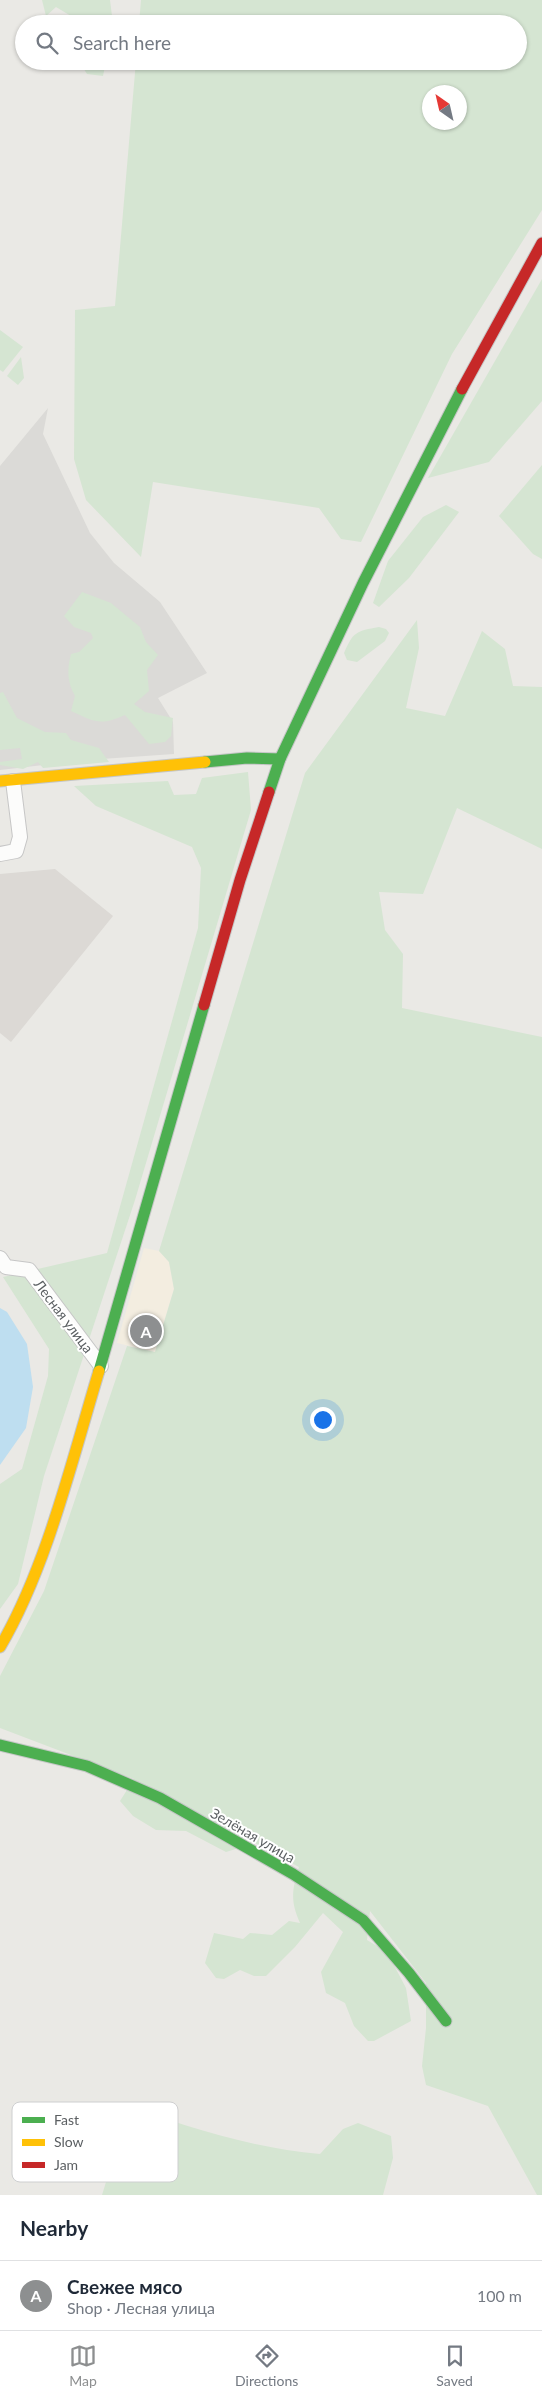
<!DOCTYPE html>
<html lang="en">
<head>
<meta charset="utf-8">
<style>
  :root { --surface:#fff; --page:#f2f2f3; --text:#1f2937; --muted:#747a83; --line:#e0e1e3; --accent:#8d8f90 }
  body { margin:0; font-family:Lato,sans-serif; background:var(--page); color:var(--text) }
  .compass { position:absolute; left:422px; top:85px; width:45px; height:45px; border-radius:50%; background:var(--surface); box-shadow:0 1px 4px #0004; rotate:326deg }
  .you { position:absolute; left:322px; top:1419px; width:18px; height:18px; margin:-12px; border:4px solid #fff; border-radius:50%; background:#1a73e8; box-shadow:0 0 0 8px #1a73e833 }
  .badge { display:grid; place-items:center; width:32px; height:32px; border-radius:50%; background:var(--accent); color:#fff; font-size:16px; font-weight:700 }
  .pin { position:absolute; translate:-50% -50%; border:2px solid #fff; box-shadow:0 1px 5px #0006 }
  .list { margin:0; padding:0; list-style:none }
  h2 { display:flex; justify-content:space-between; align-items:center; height:65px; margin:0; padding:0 20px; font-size:21px }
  h2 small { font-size:16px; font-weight:400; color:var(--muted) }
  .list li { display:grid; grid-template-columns:32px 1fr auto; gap:15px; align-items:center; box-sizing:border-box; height:70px; padding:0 20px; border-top:1px solid var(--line) }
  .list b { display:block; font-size:19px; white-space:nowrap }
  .list p { margin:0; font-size:16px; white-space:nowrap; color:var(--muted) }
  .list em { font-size:16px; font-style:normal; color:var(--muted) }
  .icon { flex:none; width:28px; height:28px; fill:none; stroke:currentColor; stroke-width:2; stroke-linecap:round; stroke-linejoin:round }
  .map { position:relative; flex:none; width:542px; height:2195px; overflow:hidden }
  .search { position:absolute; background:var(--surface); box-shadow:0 1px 4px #0004; left:15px; right:15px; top:15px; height:55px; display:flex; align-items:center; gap:12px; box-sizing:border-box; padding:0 18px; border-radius:28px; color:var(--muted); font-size:19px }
  .sheet { height:135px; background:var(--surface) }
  nav { display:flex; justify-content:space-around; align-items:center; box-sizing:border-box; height:70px; border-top:1px solid var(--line); background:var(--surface); font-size:14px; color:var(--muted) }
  nav a { display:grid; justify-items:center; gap:2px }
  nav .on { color:var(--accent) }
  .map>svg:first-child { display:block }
  .commercial { fill:#f3ede0 }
  .industrial { fill:#dbdad7 }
  .education { fill:#dcd9d5 }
  .green { fill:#d5e5d2; fill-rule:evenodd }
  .water { fill:#bedef0 }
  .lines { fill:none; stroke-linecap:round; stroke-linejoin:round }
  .street-casing { stroke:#c6c6c6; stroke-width:16 }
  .fast-casing { stroke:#c5c6c6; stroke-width:13 }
  .slow-casing { stroke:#c5c6c6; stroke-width:13 }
  .jam-casing { stroke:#c5c6c6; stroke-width:13 }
  .street { stroke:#fcfcfb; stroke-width:14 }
  .fast { stroke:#4caf50; stroke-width:11 }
  .slow { stroke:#ffc107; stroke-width:11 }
  .jam { stroke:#c62828; stroke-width:11 }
  .labels { text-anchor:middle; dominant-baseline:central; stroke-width:4; stroke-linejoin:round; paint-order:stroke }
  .street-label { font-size:14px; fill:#5b5f62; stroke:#fff }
  .key { fill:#fff; stroke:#cecfd0; stroke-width:1 }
  .key-label { font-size:14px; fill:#5b5f62 }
</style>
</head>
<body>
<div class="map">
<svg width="542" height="2195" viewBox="0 0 542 2195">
  <rect width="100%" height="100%" fill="#eae9e5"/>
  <path class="commercial" d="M144 1248 159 1251 169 1262 174 1289 155 1352 117 1343Z"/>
  <path class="industrial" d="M48 408 43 434 90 533 114 563 160 602 207 673 158 698 173 722 174 754 87 760 0 770V466Z"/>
  <path class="education" d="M55 869 113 916 11 1042 0 1033V874Z"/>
  <g class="green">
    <path d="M42 0H110L113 24H72L71 16 56 7 46 16Z"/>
    <path d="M141 0H542V210L452 354 361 542 341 539 319 508 153 482 141 557 86 500 74 459 75 310 115 306 136 61H518V24H139ZM430 92H460V122H430Z"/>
    <path d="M79 61H106L103 76 87 74Z"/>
    <path d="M542 279V401L489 462 428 478Z"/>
    <path d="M0 330 23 347 3 372 0 370Z"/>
    <path d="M21 357 24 378 18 385 7 376Z"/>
    <path d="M542 465V559L533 554 499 516Z"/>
    <path d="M446 505 459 512 409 578 379 607 373 603 388 561 423 517Z"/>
    <path d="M82 592 111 603 140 627 146 642 158 655 147 670 149 691 134 704 145 712 173 718 171 736 165 742 149 744 125 715C100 726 95 722 71 711L75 696C67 682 67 669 71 654L79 652 93 638 91 633 74 627 64 616Z"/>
    <path d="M417 620 419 648 406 708 445 716 482 631 505 649 513 686 542 687V849L457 808 423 894 379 892 385 930 403 954 402 1008 542 1037V2195H537L488 2106 426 2085 422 2066 426 2028V1983L370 1911 367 1940 387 1952 406 1988 411 2021 374 2041H368L354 2026 345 2003 326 1993 321 1972 343 1932 323 1913 295 1947 266 1976H254L240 1970 224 1979 216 1978 205 1963 214 1933 243 1939 250 1933 272 1935 289 1921 300 1923C290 1901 292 1890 299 1867L255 1843 226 1852 186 1831 156 1830 133 1816 120 1801 134 1779 0 1728V1676L44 1591 127 1346 155 1352 174 1289 169 1262 159 1251 305 773Z"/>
    <path d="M379 627 386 629 389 633 385 641 357 662 347 660 344 653C353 632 356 631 379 627Z"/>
    <path d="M3 692 17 718 45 732 66 733 71 740 99 748 109 762 43 768 38 762 23 769 0 765V762L22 759 20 748 0 750V693Z"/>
    <path d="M248 772 251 810 135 1200 44 1476 18 1584 0 1609V1484L22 1469 48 1376 49 1349 3 1277 107 1253 198 928 201 868 192 847 96 806 74 786 168 781 174 795 196 794 202 778Z"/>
    <path d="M116 2102C182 2125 250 2148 320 2154L343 2129 358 2123 391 2136 393 2158 383 2195H102L106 2182Z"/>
  </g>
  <path class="water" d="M0 1308 7 1312 27 1344 33 1387 26 1428 0 1465Z"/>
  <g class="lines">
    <defs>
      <g id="street">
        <path d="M0 854 16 851 20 837 13 781"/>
        <path d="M0 1258 6 1267 29 1270 101 1366"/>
      </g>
      <g id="fast">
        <path d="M205 762 247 758 280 759"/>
        <path d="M269 792 280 759 363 583 462 389"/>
        <path d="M99 1371 204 1005"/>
        <path d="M0 1745 87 1766 160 1798 293 1874 363 1920 409 1973 446 2021"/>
      </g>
      <g id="slow">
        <path d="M0 781 205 762"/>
        <path d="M0 1647C47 1567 72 1460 99 1371"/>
      </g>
      <g id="jam">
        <path d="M462 389 542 243"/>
        <path d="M204 1005 240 880 269 792"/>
      </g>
    </defs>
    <use href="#street" class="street-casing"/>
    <use href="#fast" class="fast-casing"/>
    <use href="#slow" class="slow-casing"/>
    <use href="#jam" class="jam-casing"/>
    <use href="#street" class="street"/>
    <use href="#fast" class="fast"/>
    <use href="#slow" class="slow"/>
    <use href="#jam" class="jam"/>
  </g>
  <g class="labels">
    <g class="street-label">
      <text transform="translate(64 1316) rotate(53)">Лесная улица</text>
      <text transform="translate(253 1835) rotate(30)">Зелёная улица</text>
    </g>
  </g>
  <rect x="12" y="2102" width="166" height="80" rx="8" class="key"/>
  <rect x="22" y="2117" width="23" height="6" fill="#4caf50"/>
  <rect x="22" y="2139" width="23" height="7" fill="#ffc107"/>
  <rect x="22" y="2162" width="23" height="6" fill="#c62828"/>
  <g class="key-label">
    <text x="54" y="2125">Fast</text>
    <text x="54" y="2147">Slow</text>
    <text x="54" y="2170">Jam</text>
  </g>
</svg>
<svg class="compass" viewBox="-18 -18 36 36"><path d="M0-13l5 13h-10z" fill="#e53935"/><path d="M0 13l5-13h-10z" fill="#747a83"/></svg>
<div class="you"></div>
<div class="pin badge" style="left:146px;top:1331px">A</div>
<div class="search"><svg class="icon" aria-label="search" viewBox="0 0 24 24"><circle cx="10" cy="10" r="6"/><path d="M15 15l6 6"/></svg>Search here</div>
</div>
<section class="sheet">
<h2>Nearby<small></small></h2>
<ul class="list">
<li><span class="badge">A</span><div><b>Свежее мясо</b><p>Shop · Лесная улица</p></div><em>100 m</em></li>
</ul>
</section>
<nav>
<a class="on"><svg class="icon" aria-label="map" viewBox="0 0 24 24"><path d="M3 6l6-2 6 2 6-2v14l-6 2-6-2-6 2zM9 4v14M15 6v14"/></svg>Map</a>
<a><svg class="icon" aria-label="directions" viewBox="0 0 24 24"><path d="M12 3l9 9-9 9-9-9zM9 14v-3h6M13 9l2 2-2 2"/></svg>Directions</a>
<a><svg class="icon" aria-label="saved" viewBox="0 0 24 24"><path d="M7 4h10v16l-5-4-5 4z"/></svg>Saved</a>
</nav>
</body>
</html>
